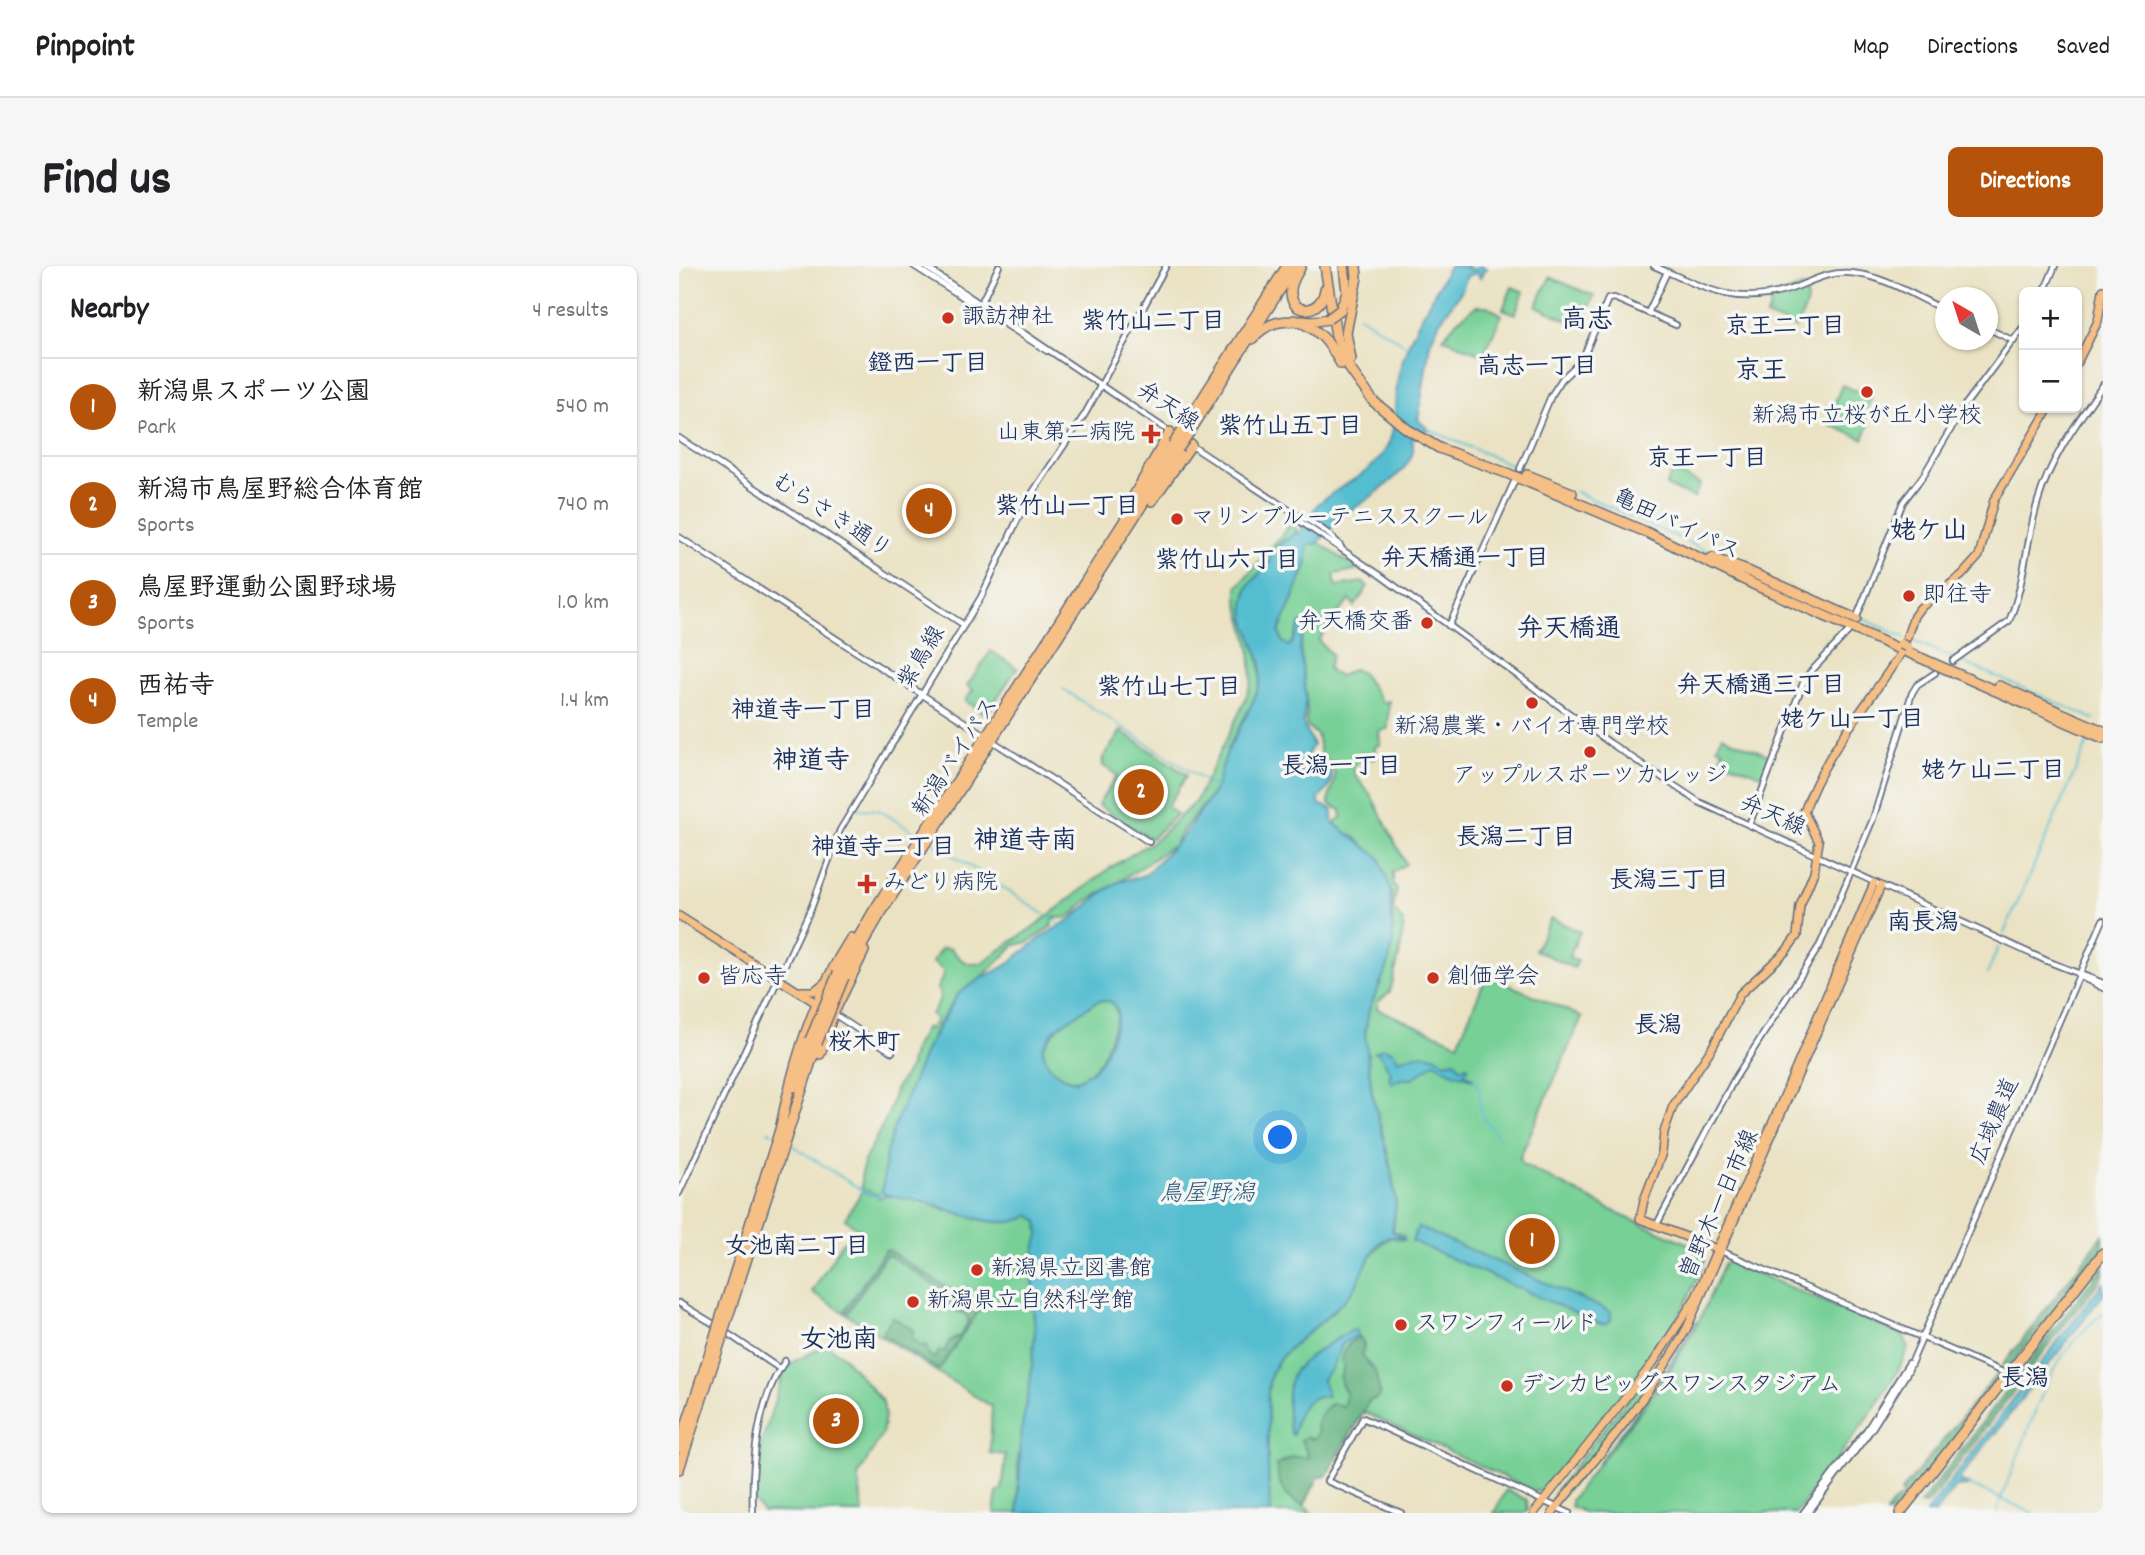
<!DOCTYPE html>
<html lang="en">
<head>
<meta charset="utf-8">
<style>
  :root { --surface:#fff; --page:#f6f6f6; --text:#202124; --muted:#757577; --line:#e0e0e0; --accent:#b45309 }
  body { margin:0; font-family:Dekko,"Klee One",sans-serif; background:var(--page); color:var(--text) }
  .controls { position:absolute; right:21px; top:21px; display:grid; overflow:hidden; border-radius:10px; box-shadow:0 2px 5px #0004 }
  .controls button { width:63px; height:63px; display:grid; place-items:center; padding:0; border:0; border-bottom:2px solid var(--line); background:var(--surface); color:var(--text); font:35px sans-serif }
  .compass { position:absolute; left:1256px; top:21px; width:63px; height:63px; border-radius:50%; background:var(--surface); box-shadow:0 2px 5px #0004; rotate:321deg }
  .you { position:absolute; left:602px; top:872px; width:24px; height:24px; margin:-18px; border:5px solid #fff; border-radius:50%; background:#1a73e8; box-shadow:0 0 0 10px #1a73e833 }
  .badge { display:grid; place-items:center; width:46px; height:46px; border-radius:50%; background:var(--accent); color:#fff; font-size:23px; font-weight:700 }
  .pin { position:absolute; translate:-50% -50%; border:4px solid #fff; box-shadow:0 2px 7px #0006 }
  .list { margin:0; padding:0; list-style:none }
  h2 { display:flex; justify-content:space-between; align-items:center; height:91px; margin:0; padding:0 28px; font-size:30px }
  h2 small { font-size:23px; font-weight:400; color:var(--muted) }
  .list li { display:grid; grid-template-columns:46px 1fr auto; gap:21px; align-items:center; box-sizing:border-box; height:98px; padding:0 28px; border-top:2px solid var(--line) }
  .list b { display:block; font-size:26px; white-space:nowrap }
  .list p { margin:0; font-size:23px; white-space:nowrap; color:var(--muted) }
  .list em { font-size:23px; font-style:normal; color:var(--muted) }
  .map { position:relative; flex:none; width:1424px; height:1247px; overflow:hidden; border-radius:10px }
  header { display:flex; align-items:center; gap:42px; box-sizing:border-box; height:98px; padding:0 35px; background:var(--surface); border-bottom:2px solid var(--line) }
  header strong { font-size:33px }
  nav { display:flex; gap:38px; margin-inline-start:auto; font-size:24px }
  .intro { display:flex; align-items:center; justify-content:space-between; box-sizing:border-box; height:168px; padding:0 42px }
  h1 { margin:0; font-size:49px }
  .button { padding:18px 32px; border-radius:10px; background:var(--accent); color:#fff; font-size:24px; font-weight:700 }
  main { display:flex; gap:42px; padding:0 42px }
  aside { flex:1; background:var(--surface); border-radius:10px; box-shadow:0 2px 5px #0004 }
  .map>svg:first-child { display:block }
  .green { fill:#77d096; stroke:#49807a; stroke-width:2 }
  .forest { fill:#61b27f; stroke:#3e706e; stroke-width:2 }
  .water { fill:#54bdd0; stroke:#387697; stroke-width:2; fill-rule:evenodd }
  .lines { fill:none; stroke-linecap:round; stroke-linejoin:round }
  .stream { stroke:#54bdd0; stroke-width:2 }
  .minor-casing { stroke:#636e81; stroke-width:8 }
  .major-casing { stroke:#636e81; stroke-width:10 }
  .highway-casing { stroke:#636e81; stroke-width:12 }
  .minor { stroke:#fff; stroke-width:4.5 }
  .major { stroke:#f5bf86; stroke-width:7 }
  .highway { stroke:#f5bf86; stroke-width:9 }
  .highway-bridge-casing { stroke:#636e81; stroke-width:12; stroke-linecap:butt }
  .highway-bridge { stroke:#f5bf86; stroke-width:9 }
  .poi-dot { fill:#c8321e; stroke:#f6f6f2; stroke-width:2.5 }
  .labels { text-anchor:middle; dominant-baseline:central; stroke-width:7; stroke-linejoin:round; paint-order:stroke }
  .poi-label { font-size:23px; fill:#1b2f5e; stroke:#f6f6f2; text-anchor:start }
  .street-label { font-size:23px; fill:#1b2f5e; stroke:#f6f6f2 }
  .neighbourhood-label { font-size:24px; font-weight:bold; fill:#1b2f5e; stroke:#f6f6f2 }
  .water-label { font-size:24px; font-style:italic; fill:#2c5a80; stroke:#f6f6f2 }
  .quarter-label { font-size:26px; font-weight:bold; fill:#1b2f5e; stroke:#f6f6f2 }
</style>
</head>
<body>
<header>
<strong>Pinpoint</strong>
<nav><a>Map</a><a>Directions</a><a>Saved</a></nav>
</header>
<div class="intro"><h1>Find us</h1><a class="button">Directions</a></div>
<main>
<aside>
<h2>Nearby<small>4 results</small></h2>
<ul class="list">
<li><span class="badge">1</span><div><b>新潟県スポーツ公園</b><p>Park</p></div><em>540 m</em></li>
<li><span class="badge">2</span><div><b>新潟市鳥屋野総合体育館</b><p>Sports</p></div><em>740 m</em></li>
<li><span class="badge">3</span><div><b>鳥屋野運動公園野球場</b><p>Sports</p></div><em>1.0 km</em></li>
<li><span class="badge">4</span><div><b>西祐寺</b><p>Temple</p></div><em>1.4 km</em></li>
</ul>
</aside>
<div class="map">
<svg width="1424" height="1247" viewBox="0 0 1424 1247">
  <rect width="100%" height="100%" fill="#f6f6f2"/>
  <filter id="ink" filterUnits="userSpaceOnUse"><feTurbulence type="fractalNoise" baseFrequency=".0143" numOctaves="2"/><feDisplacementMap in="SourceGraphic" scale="14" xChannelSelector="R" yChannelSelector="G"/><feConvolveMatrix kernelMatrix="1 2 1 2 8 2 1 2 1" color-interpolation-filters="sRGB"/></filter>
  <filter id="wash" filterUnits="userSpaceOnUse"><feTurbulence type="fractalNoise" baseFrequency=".00686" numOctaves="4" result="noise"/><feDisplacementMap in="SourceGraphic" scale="28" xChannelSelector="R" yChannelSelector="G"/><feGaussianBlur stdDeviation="1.57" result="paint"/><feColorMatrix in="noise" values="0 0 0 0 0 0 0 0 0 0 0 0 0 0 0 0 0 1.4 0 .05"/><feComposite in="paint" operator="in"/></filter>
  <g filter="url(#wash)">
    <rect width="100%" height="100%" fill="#eae2c3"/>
    <g class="green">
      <path d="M871 11 915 30 901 60 857 40Z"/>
      <path d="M833 21 845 26 836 48 824 43Z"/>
      <path d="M1124 21C1134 33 1123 49 1117 62L1087 50 1091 43V32Z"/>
      <path d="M797 40H808L823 49 804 89 764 72 778 55Z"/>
      <path d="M1163 119 1193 131 1187 146 1189 148 1186 156 1190 159 1184 173 1151 159 1158 143 1154 141Z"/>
      <path d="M994 205 1021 218 1015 232 987 220Z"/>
      <path d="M612 258 618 264C613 272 608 272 602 277 598 281 594 286 591 290V296C586 303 578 309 573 315 552 341 588 386 580 419 574 442 559 461 549 482 543 497 542 515 533 528 521 546 503 560 495 580L489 582C463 603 435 618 407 636 401 640 398 647 391 650 386 653 381 652 375 652L373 655V660L350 676 336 679 302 712 279 728 257 762 215 861 207 889 203 927 199 929 183 923 182 912 185 895 209 849 216 824 232 799 230 797 234 789 232 788 247 761 251 763 257 754 252 748C259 739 264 732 258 722L264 711V704L253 696 263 682 272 683C281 693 287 701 302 697L357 659 431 602 479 572 517 535 565 437 573 414 571 381 558 333V321Z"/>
      <path d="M639 276 677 302 678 304 655 308 657 320 683 316 689 320 676 340 671 334 649 358 640 375 653 389 649 402 653 407 661 410 675 403 684 408 704 437 710 435 709 463 700 465 701 479 696 480V493H682L674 502 677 511 692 529 727 598 714 606V617L718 624 714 643 725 657 721 686 711 726 699 736 698 743 779 777 808 709 903 751 841 891 843 898 944 950 1022 983 1026 994C994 1080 925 1151 868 1221L857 1226 685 1146 647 1210 639 1211 625 1240 633 1247H592C589 1220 588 1194 589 1166 590 1137 583 1113 604 1089 614 1077 629 1068 641 1057 651 1049 660 1040 668 1030 685 1011 688 984 712 971L723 974 725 970 714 965 717 937 711 898 693 827 686 768 690 743 708 702 714 678 713 628 700 591 688 584 677 572 657 561V555L663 551 662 544 650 538C648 528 657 519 656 508 655 504 653 500 653 496L642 490 638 469 629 461 627 455 628 442 621 381 626 361 622 357 614 376 610 381 604 376 600 366 628 297 627 282 631 278Z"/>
      <path d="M312 385 338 402 307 449 286 435 294 424 288 420Z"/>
      <path d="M442 465 508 509 488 541 498 548 473 572 469 571 419 539 438 509 423 499 425 495 423 494Z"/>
      <path d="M1043 470 1092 490 1084 510 1041 493 1044 484 1038 481Z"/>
      <path d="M872 652 901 666 890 691 899 695 895 702 856 684Z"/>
      <path d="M425 734 433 736 439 749C430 771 428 797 405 810 395 816 390 815 380 808 370 802 364 793 364 781 376 763 403 736 425 734Z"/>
      <path d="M183 925 200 932C208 928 214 930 222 931 258 935 318 972 351 949L359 955 360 969 355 988 354 1041 356 1065 352 1111 339 1191V1247H315L318 1227 323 1223 327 1189 311 1187 313 1141 133 1026 163 977 182 965 166 953Z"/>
      <path d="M1049 995 1225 1070 1229 1082 1219 1105 1190 1150 1117 1247H906L892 1240V1234L976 1120 1018 1054 990 1103 918 1200 985 1115 1019 1057 1045 998Z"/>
      <path d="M1025 1018 1002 1071 962 1133 903 1207 883 1229 875 1234V1227L978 1095Z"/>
      <path d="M147 1079 164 1090 204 1136 206 1150 203 1168 179 1210 184 1247 84 1246 76 1236 81 1182 105 1105 116 1095Z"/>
      <path d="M827 1224 848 1234 849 1243 846 1247H815Z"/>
    </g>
    <g class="forest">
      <path d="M1424 969V981L1332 1099 1327 1104 1324 1103V1099Z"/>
      <path d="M206 984H209L301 1043 260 1104 203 1068 213 1051 234 1064 233 1074 243 1080 247 1079 250 1090 257 1092 259 1086 266 1085 270 1076 282 1069 290 1054 286 1048 268 1041 272 1030 210 989 206 990 168 1048 165 1046Z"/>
      <path d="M1424 1000V1010L1345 1111 1339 1110Z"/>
      <path d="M681 1071 685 1078 683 1090 696 1105 701 1127 698 1132 690 1135 647 1210 639 1211 625 1240C606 1234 598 1218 598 1199L614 1191H630L622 1174 629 1170 633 1173 637 1171 639 1165 637 1161C640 1150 643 1142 654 1137L662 1140 665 1139 667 1127C660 1117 660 1111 665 1100L662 1094C665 1083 671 1075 681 1071Z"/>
      <path d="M1317 1109 1322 1112 1218 1247H1207L1216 1235 1225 1230 1222 1226Z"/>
      <path d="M1334 1116 1337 1118V1122L1250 1236 1246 1239 1241 1238Z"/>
    </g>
    <g class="water">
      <path d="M770 0H790L789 3 792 4 802 0 807 2 801 12 797 7 788 10 783 24 760 57 751 77 739 154 751 165 749 164 733 173C734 178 735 184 733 189 726 209 676 245 656 251V259L637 278H631L628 282V297L600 366 604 376 610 380 614 376 622 357 626 356 621 381 627 432 624 457 634 479 623 498 624 506 627 508 639 499H649C657 512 651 523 640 532V538L654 544 653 556 700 591 711 621 714 678 708 702 690 743 686 768 693 827 711 898 717 937 713 965 727 974C723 973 716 970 712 971 693 973 685 1009 676 1021 657 1048 629 1064 606 1087 582 1110 590 1138 589 1167 588 1195 589 1220 592 1247H339L342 1166 352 1111 356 1065 354 1041 355 987 360 969 359 955 351 949C323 968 275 944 246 936 232 932 216 933 203 927L207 889 215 861 248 781 279 728 302 712 325 701 364 670 395 651 423 627 440 616 466 609 502 572 532 530 537 521 548 486 572 440 581 417 582 397 566 352 565 336 569 320 591 296V290L604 275 611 273 616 266 619 268C624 261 636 241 639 238 661 218 693 210 708 181 718 161 715 139 718 117 725 75 751 37 770 0ZM420 734 433 736 439 745C438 759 427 792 416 802 410 808 403 811 397 815 379 813 364 799 364 781L376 763Z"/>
      <path d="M705 782 715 786 719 794C736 788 752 784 766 797L776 795 782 802 788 800 790 802 785 808 795 813C781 810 767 806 757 796L733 813H722L713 817 710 813 712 807 700 787 696 786Z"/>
      <path d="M739 961 928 1044 932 1048V1054L927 1058H921L733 975Z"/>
      <path d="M1424 1017V1029L1281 1212V1216L1290 1218 1289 1220 1276 1221 1256 1247H1247Z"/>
      <path d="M676 1063 679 1069 664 1077 652 1103 645 1111 644 1116 649 1130C644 1131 637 1130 632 1133 619 1141 617 1156 614 1169L612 1168C608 1150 606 1125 614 1108 621 1094 661 1070 676 1063Z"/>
    </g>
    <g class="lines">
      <g class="stream">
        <path d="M679 49 728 80"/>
        <path d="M751 164 847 205"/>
        <path d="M897 226 1042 291"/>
        <path d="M1182 352 1225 371"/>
        <path d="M1230 373 1415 453"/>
        <path d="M384 423 537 522"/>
        <path d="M178 543 200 544 235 566"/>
        <path d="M255 577 365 648"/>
        <path d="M370 651 383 660"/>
        <path d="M1325 667 1409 476"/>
        <path d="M1308 708 1319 682"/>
        <path d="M795 814C804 824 799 835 803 847 806 858 817 864 821 876"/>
        <path d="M89 865 93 867"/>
        <path d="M113 879 182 924 199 931 203 927"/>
        <path d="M1288 1218 1354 1247"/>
        <path d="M1318 1247 1321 1235C1329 1213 1339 1191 1347 1169 1367 1117 1378 1084 1424 1047"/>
      </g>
    </g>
  </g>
  <g filter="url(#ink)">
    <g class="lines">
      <defs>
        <g id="minor">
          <path d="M235 0 368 85"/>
          <path d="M245 0 500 172"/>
          <path d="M975 0C1024 21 1054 41 1109 24 1130 17 1148 5 1171 7 1204 9 1237 31 1266 44"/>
          <path d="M1365 26 1376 0"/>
          <path d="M302 37 320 0"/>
          <path d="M969 47 988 6"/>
          <path d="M1308 62 1335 75"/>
          <path d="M0 172 285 359"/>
          <path d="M513 180 616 248C631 254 652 267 662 281"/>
          <path d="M841 203 872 130 883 113 903 94 929 33 935 32 997 59"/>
          <path d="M616 248 622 256 698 307 931 477 1020 536 1368 695 1424 717"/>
          <path d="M0 271 304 468"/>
          <path d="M1177 353 1224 236 1244 210 1286 139 1345 60"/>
          <path d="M770 360 836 214"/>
          <path d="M1274 395 1330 355C1346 318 1347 274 1359 235 1372 191 1398 157 1424 119"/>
          <path d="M315 476 470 576"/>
          <path d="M1070 559 1126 412 1169 366"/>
          <path d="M1400 710 1424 722"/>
          <path d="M155 748 213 786"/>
          <path d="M0 927 133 640 161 564 302 331 346 238 406 148 487 0"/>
          <path d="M978 958 1055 814 1141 679 1194 553 1233 427 1238 419 1256 407"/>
          <path d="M1042 985 1326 1107"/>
          <path d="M0 1037 38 1060"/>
          <path d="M45 1065 101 1103"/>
          <path d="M74 1247C72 1201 78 1134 106 1095"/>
          <path d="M722 1247 648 1215 684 1152 890 1247"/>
          <path d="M1124 1247 1189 1162 1230 1097"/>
          <path d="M1129 1247 1192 1164 1228 1107 1424 654"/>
        </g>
        <g id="major">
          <path d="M1398 97 1419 55 1424 24"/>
          <path d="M1226 376 1235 350 1241 342 1283 309 1300 290 1315 234 1370 142"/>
          <path d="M0 650 142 740"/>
          <path d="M122 725H135L145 717"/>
          <path d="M1038 983 961 953 965 934 983 887 985 866 994 840 1033 782 1061 728 1107 685 1118 670 1121 640 1135 606 1140 576 1125 546C1146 486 1188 440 1222 387"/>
          <path d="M855 1247 974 1097 1017 1031 1103 835 1195 617"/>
          <path d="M873 1247C921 1188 972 1129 1008 1062L1202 620"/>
        </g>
        <g id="highway">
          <path d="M622 0C618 8 611 17 612 26 612 51 643 48 646 23"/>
          <path d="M646 0 657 70 671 103 694 135 728 163 760 182 830 208 967 266 1076 319 1220 383"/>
          <path d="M661 44 668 26 665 0"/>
          <path d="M615 54C640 62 650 76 662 98"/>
          <path d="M573 73C598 45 618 60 649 53"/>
          <path d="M672 93 667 67 678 11 677 0"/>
          <path d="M504 163 608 0"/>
          <path d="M510 167 616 0"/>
          <path d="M848 209 893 227"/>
          <path d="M453 233 491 166"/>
          <path d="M473 235 512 179"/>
          <path d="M1033 292 1071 306 1177 353"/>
          <path d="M1226 385 1424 472"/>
          <path d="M1320 420 1424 465"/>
          <path d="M159 707 194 646 494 179"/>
          <path d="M165 711 200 650 499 183"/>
          <path d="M141 788 154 748 185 685"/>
          <path d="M115 821 131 774"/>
          <path d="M102 860C115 794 135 729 172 672"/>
          <path d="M40 1057 104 854"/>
          <path d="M46 1060 138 777"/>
          <path d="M0 1182 37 1067"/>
          <path d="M0 1203 43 1071"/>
          <path d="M1221 1247 1424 987"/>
        </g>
      </defs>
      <use href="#minor" class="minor-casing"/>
      <use href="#major" class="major-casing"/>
      <use href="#highway" class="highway-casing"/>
      <use href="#minor" class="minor"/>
      <use href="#major" class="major"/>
      <use href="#highway" class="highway"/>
      <defs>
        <g id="highway-bridge">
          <path d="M649 53 661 44"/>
          <path d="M494 179 504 163"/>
          <path d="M499 183 510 167"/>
          <path d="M1222 378 1228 381"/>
          <path d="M131 774 159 707"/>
          <path d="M138 777 165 711"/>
          <path d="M37 1067 40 1057"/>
          <path d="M43 1071 46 1060"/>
        </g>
      </defs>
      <use href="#highway-bridge" class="highway-bridge-casing"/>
      <use href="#highway-bridge" class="highway-bridge"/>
    </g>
  </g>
  <g class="poi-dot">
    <circle cx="269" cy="52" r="7"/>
    <circle cx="1188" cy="126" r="7"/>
    <path d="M468.5 157.5h7v7h7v7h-7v7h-7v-7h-7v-7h7z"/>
    <circle cx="498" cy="253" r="7"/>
    <circle cx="1230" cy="330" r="7"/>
    <circle cx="748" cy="357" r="7"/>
    <circle cx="853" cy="437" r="7"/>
    <circle cx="911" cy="486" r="7"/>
    <path d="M184.5 607.5h7v7h7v7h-7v7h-7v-7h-7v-7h7z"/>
    <circle cx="25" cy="712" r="7"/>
    <circle cx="754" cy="712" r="7"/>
    <circle cx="298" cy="1004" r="7"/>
    <circle cx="234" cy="1036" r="7"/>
    <circle cx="722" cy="1059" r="7"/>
    <circle cx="828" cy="1120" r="7"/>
  </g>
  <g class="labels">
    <g class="poi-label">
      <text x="283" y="52">諏訪神社</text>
      <text x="1188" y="151" text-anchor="middle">新潟市立桜が丘小学校</text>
      <text x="456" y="168" text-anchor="end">山東第二病院</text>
      <text x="512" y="253">マリンブルーテニススクール</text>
      <text x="1244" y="330">即往寺</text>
      <text x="734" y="357" text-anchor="end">弁天橋交番</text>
      <text x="853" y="462" text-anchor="middle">新潟農業・バイオ専門学校</text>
      <text x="911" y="511" text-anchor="middle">アップルスポーツカレッジ</text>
      <text x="204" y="618">みどり病院</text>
      <text x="39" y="712">皆応寺</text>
      <text x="768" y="712">創価学会</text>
      <text x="312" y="1004">新潟県立図書館</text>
      <text x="248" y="1036">新潟県立自然科学館</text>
      <text x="736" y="1059">スワンフィールド</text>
      <text x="842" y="1120">デンカビッグスワンスタジアム</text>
    </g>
    <g class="street-label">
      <text transform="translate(488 142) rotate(34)">弁天線</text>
      <text transform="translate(152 251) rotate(33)">むらさき通り</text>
      <text transform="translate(997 260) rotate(25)">亀田バイパス</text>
      <text transform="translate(244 392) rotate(-59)">紫鳥線</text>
      <text transform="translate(278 492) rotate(-57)">新潟バイパス</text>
      <text transform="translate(1093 551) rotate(24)">弁天線</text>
      <text transform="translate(1317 856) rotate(-67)">広域農道</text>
      <text transform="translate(1042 939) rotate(-66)">曽野木一日市線</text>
    </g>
    <g class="neighbourhood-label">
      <text x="474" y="57">紫竹山二丁目</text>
      <text x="1106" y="62">京王二丁目</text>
      <text x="249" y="99">鐙西一丁目</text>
      <text x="858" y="102">高志一丁目</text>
      <text x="611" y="162">紫竹山五丁目</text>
      <text x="1028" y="194">京王一丁目</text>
      <text x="388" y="242">紫竹山一丁目</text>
      <text x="786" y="294">弁天橋通一丁目</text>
      <text x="548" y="296">紫竹山六丁目</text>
      <text x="1082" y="421">弁天橋通三丁目</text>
      <text x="490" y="423">紫竹山七丁目</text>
      <text x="124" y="446">神道寺一丁目</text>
      <text x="1173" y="455">姥ケ山一丁目</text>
      <text x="662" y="502">長潟一丁目</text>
      <text x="1314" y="506">姥ケ山二丁目</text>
      <text x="837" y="573">長潟二丁目</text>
      <text x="204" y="583">神道寺二丁目</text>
      <text x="990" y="616">長潟三丁目</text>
      <text x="1244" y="658">南長潟</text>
      <text x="979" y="761">長潟</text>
      <text x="185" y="778">桜木町</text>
      <text x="118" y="982">女池南二丁目</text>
      <text x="1346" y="1114">長潟</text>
    </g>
    <g class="water-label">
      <text x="528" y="929">鳥屋野潟</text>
    </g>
    <g class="quarter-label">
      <text x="908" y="55">高志</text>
      <text x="1082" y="106">京王</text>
      <text x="1250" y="266">姥ケ山</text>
      <text x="890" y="364">弁天橋通</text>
      <text x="132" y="496">神道寺</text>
      <text x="346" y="576">神道寺南</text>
      <text x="160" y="1075">女池南</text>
    </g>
  </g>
</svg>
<div class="controls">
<button>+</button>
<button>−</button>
</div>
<svg class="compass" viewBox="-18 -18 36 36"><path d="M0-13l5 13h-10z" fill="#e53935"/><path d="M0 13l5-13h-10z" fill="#757577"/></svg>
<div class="you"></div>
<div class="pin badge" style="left:853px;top:975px">1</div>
<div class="pin badge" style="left:462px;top:526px">2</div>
<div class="pin badge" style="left:157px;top:1155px">3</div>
<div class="pin badge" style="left:250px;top:245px">4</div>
</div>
</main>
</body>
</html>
